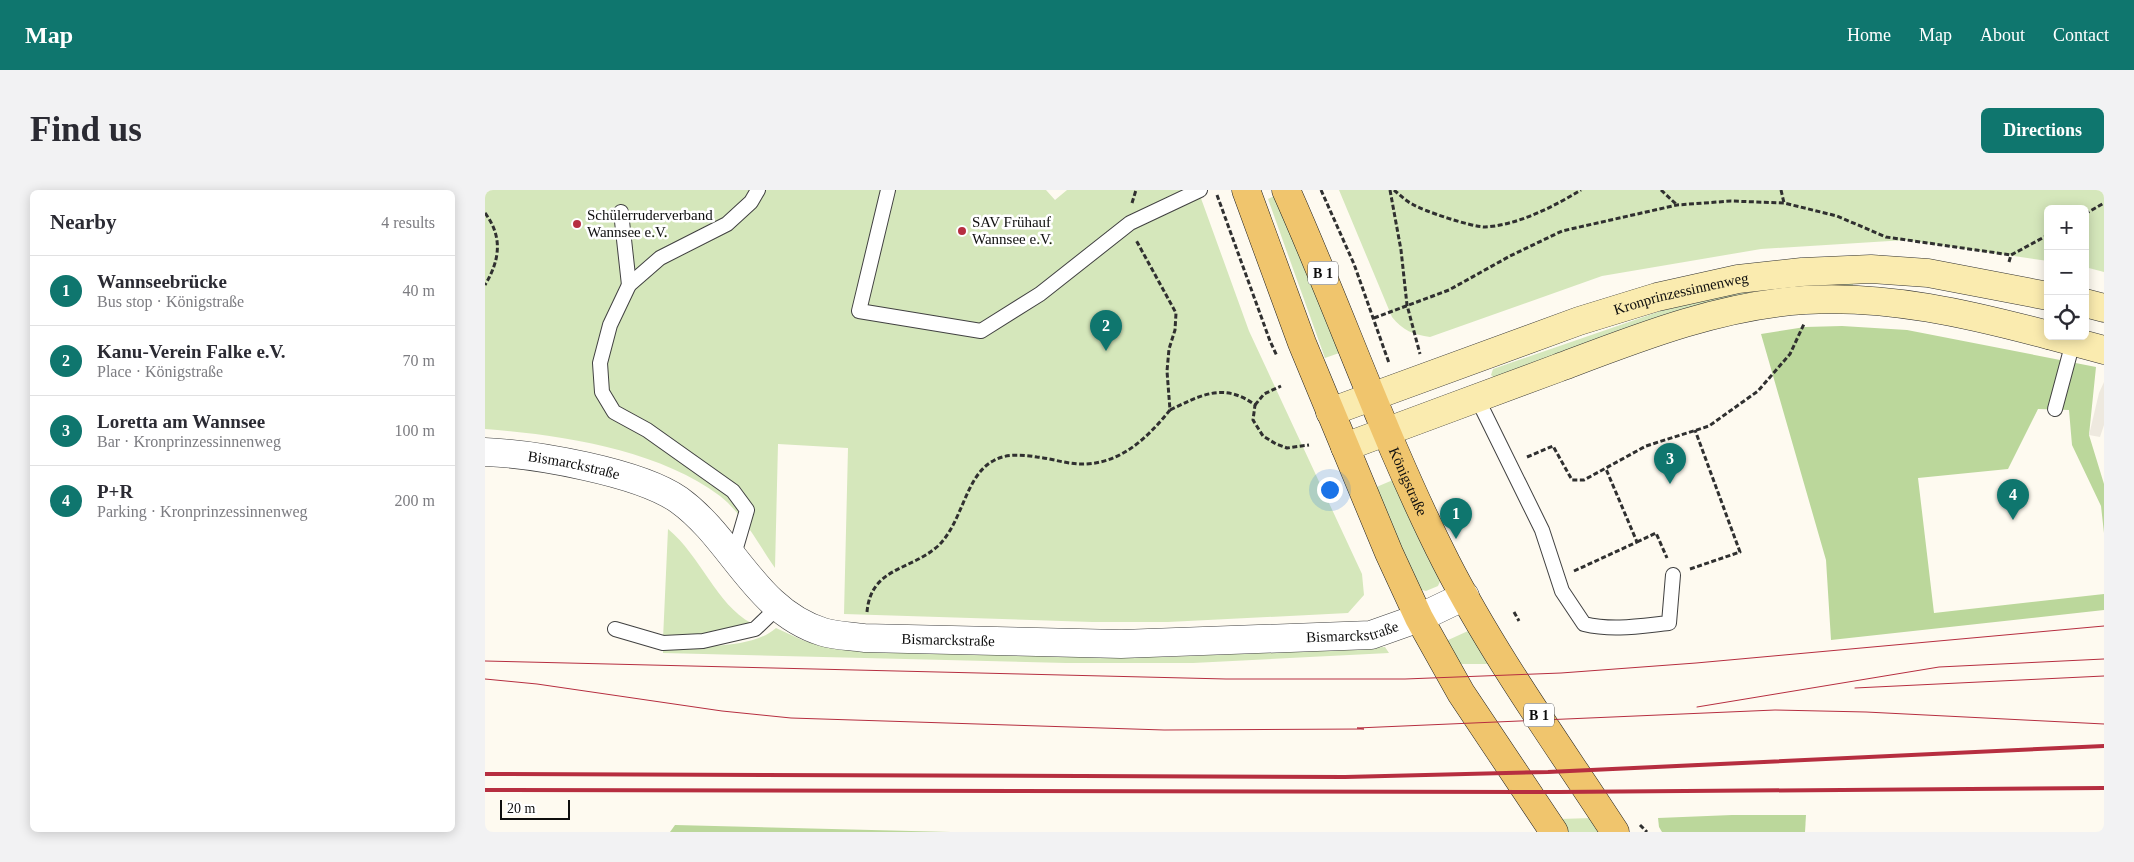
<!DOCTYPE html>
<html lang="en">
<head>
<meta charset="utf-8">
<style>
  :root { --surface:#fff; --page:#f2f2f3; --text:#2b2b33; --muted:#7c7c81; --line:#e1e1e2; --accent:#0f766e }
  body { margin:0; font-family:Georgia,serif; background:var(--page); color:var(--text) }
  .controls { position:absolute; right:15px; top:15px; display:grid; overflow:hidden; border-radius:8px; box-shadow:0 2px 12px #0003 }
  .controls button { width:45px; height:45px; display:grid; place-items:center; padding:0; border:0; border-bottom:1px solid var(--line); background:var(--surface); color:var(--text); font:25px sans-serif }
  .scale { position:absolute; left:15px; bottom:12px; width:70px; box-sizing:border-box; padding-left:5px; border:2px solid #0e0e0e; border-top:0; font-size:14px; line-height:18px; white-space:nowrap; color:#0e0e0e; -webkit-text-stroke:4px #fff; paint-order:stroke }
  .you { position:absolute; left:844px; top:299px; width:18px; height:18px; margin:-12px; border:4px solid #fff; border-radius:50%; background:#1a73e8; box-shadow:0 0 0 8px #1a73e833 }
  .badge { display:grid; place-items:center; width:32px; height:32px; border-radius:50%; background:var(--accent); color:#fff; font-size:16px; font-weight:700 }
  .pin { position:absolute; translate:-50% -41px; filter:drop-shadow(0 1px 2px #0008) }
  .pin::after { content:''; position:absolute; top:26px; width:18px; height:15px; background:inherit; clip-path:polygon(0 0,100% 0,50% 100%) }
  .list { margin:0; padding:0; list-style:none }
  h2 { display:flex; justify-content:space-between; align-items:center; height:65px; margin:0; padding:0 20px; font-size:21px }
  h2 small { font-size:16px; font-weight:400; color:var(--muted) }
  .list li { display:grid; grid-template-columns:32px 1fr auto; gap:15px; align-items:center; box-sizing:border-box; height:70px; padding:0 20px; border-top:1px solid var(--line) }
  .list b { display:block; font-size:19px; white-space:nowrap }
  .list p { margin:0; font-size:16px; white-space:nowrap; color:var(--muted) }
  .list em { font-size:16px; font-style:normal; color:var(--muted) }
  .icon { flex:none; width:28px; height:28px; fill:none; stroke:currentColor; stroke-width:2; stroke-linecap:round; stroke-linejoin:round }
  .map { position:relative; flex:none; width:1619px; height:642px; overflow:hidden; border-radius:8px }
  header { display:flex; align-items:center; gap:30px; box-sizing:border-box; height:70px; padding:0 25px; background:var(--accent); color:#fff }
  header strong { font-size:24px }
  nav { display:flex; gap:28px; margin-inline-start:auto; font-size:18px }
  .intro { display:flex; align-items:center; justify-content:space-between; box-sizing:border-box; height:120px; padding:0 30px }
  h1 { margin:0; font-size:35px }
  .button { padding:12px 22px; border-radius:8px; background:var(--accent); color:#fff; font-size:18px; font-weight:700 }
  main { display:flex; gap:30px; padding:0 30px }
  aside { flex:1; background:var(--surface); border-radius:8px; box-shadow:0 2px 12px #0003 }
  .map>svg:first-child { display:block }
</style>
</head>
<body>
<header>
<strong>Map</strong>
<nav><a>Home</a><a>Map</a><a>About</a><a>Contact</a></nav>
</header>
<div class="intro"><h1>Find us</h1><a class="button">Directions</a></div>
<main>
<aside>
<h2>Nearby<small>4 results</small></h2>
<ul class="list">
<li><span class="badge">1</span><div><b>Wannseebrücke</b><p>Bus stop · Königstraße</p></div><em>40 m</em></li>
<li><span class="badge">2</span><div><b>Kanu-Verein Falke e.V.</b><p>Place · Königstraße</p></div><em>70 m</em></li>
<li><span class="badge">3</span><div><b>Loretta am Wannsee</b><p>Bar · Kronprinzessinnenweg</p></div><em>100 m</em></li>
<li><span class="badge">4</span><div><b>P+R</b><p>Parking · Kronprinzessinnenweg</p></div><em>200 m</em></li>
</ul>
</aside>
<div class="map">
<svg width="1619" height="642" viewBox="0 0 1619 642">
  <rect width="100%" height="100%" fill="#fefaf0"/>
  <!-- green -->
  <g fill="#d5e7bb">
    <path d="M0,0H561L570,10L582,0H713L764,141L877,384L879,405L863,423L683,432H607L359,424L363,258L293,254L290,378C274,355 258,324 235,306C172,259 77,245 0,239Z"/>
    <path d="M854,0H1619V82L1600,77V19H1563V71L1421,50L1276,59L1117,86L945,147C929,145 917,140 907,127Z"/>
    <path d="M791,5L857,162L840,168L783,9Z"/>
    <path d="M1368,92V100L1009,188L1006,185L1008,179L1196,114L1295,96Z"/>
    <path d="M908,290L956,389L953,396L941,401L933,399L889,298Z"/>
    <path d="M183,339C215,365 232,415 266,433L204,448L178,449Z"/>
    <path d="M291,438L317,450L350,459L400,462L681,467L900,457L904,463L708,473H581L178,463V457C209,456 267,460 291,438Z"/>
    <path d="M983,441L1003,474H974L961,451Z"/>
    <path d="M1107,628L1116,642H1083L1074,629Z"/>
  </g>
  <!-- forest -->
  <g fill="#bbd79b">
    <path d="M1357,136L1422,140L1611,177L1604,245L1619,294V343L1616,316L1587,255L1584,220L1553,219L1523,279L1433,288L1449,423L1619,404V420L1346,450L1341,370L1276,144L1320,137Z"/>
    <path d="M1247,625H1321L1320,642H1177L1174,637L1173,628Z"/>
    <path d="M190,635L466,642H185Z"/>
  </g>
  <!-- plaza -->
  <path fill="#eee9df" d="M1619,192V235L1615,247L1604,245L1614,203Z"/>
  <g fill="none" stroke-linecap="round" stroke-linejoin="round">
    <defs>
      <g id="lane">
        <path d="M403,0L374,121L496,141L555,104L645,33L715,0"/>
        <path d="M136,22L144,95"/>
        <path d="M992,208L1057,340L1077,401L1099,434C1128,441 1155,436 1184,433L1188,385"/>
        <path d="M1570,219L1588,152"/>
        <path d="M248,368L262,320L248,301L162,240L129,222L117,202L115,173L125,135L144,95L175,68L242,34L266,12L273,0"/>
        <path d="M130,439L178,453L218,451L270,439L292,418"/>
      </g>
      <g id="street">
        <path id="s1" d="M0,262C50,264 154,282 194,310C248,349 270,421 338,442C351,446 366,446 379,448L636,454L886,445L934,428L980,406"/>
      </g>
      <g id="secondary">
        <path d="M1600,113L1619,118"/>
        <path d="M1567,146L1619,160"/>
        <path id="s2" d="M845,222L1094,131L1172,107L1253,89L1317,82L1386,79L1443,83L1563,106"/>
        <path d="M860,257C931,231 1002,204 1073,178C1152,148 1235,115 1320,110C1403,105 1484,124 1563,145"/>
      </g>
      <g id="primary">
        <path d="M761,0L817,153L904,363L934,428L976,503L1069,642"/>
        <path id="s3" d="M801,0C856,123 900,252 961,372C1009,466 1072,553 1130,642"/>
      </g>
    </defs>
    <!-- lane casing -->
    <use href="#lane" stroke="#414141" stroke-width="16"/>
    <!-- street casing -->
    <use href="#street" stroke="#414141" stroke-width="29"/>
    <!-- secondary casing -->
    <use href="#secondary" stroke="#303030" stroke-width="29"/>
    <!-- primary casing -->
    <use href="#primary" stroke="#1f1f1f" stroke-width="29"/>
    <!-- path -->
    <g stroke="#303030" stroke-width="3" stroke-dasharray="5 2.5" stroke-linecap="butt">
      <path d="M836,0L869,74L904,173"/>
      <path d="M905,0L916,60L922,115L935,164"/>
      <path d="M909,0C915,5 921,11 927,14C938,21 987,37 1000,37C1033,35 1068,17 1096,0"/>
      <path d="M1176,0L1191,14"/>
      <path d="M1296,0L1299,13"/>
      <path d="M732,5L785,151L792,166"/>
      <path d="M647,13L651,0"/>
      <path d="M0,23C18,47 15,70 0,95"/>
      <path d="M1600,24L1619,13"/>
      <path d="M1524,72L1526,65L1563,45"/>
      <path d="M889,128L964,100L1025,66L1077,41L1192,15L1246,11L1299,13L1352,26L1401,47L1526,65"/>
      <path d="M770,215L779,204L796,196"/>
      <path d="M685,220C716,205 739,192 770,215L768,230L778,246L791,254L802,258L824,255"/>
      <path d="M1042,267L1068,256L1087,290H1099L1161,256L1224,236L1273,201L1305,164L1319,134"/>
      <path d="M1152,352L1171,343L1182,368"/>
      <path d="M1205,379L1255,362L1210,240"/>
      <path d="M1089,381L1152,352L1121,279"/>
      <path d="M382,422C386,377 425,381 453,356C478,332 480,286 508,271C521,263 538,265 552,267C569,269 585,275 601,274C638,272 663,247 685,220L682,181L684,159L690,140L691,123L651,50"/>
      <path d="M1029,422L1034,431"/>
      <path d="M1155,635L1162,642"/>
    </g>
    <!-- lane -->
    <use href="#lane" stroke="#fff" stroke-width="14"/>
    <!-- street -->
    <use href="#street" stroke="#fff" stroke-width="28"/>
    <!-- secondary -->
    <use href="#secondary" stroke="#faebaf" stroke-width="28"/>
    <!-- primary -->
    <use href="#primary" stroke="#f0c56d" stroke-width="28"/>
    <!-- tram -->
    <g stroke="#b62e40" stroke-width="1">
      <path d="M0,471L741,489H920L1076,483L1211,473L1619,436"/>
      <path d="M0,489L52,494L237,521L306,528L679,540L879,539L872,538L1290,520L1381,522L1619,534"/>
      <path d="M1370,498L1619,486"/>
      <path d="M1212,517L1454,477L1619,469"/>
    </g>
    <!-- rail -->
    <g stroke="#b62e40" stroke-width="4">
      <path d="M0,584L860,587L1063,582L1619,556"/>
      <path d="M0,600L1073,602L1619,598"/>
    </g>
  </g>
  <!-- markers -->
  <g fill="#b62e40" stroke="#fff" stroke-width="2">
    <circle cx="92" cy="34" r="5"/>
    <circle cx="477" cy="41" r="5"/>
  </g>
  <g text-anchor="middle" stroke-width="5" stroke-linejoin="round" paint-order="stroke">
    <!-- shield labels -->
    <g fill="#fff" stroke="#565656" stroke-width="1">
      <rect x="823" y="71.5" width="30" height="23" rx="4"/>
      <rect x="1039" y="513.5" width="30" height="23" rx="4"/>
    </g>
    <g font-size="14" font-weight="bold" fill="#0e0e0e">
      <text x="838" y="88">B 1</text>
      <text x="1054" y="530">B 1</text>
    </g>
    <!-- poi labels -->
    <g font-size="15" fill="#0e0e0e" stroke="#fff" text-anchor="start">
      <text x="102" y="30">Schülerruderverband<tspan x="102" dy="17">Wannsee e.V.</tspan></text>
      <text x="487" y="37">SAV Frühauf<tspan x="487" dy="17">Wannsee e.V.</tspan></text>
    </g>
    <!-- street labels -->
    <g font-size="15" fill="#0e0e0e" stroke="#fff">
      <text dy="5" stroke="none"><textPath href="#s2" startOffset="371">Kronprinzessinnenweg</textPath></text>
      <text dy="5" stroke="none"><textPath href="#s1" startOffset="90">Bismarckstraße</textPath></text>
      <text dy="5" stroke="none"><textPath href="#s3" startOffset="316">Königstraße</textPath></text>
      <text dy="5" stroke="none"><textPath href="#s1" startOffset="930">Bismarckstraße</textPath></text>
      <text dy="5" stroke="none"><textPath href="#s1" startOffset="525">Bismarckstraße</textPath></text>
    </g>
  </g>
</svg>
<div class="controls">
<button>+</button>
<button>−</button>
<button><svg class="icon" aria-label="locate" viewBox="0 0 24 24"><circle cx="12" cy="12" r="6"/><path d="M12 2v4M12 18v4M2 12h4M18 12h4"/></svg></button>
</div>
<div class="scale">20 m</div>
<div class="you"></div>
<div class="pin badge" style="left:971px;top:349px">1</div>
<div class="pin badge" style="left:621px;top:161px">2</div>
<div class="pin badge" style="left:1185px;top:294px">3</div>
<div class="pin badge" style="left:1528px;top:330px">4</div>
</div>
</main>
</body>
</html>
